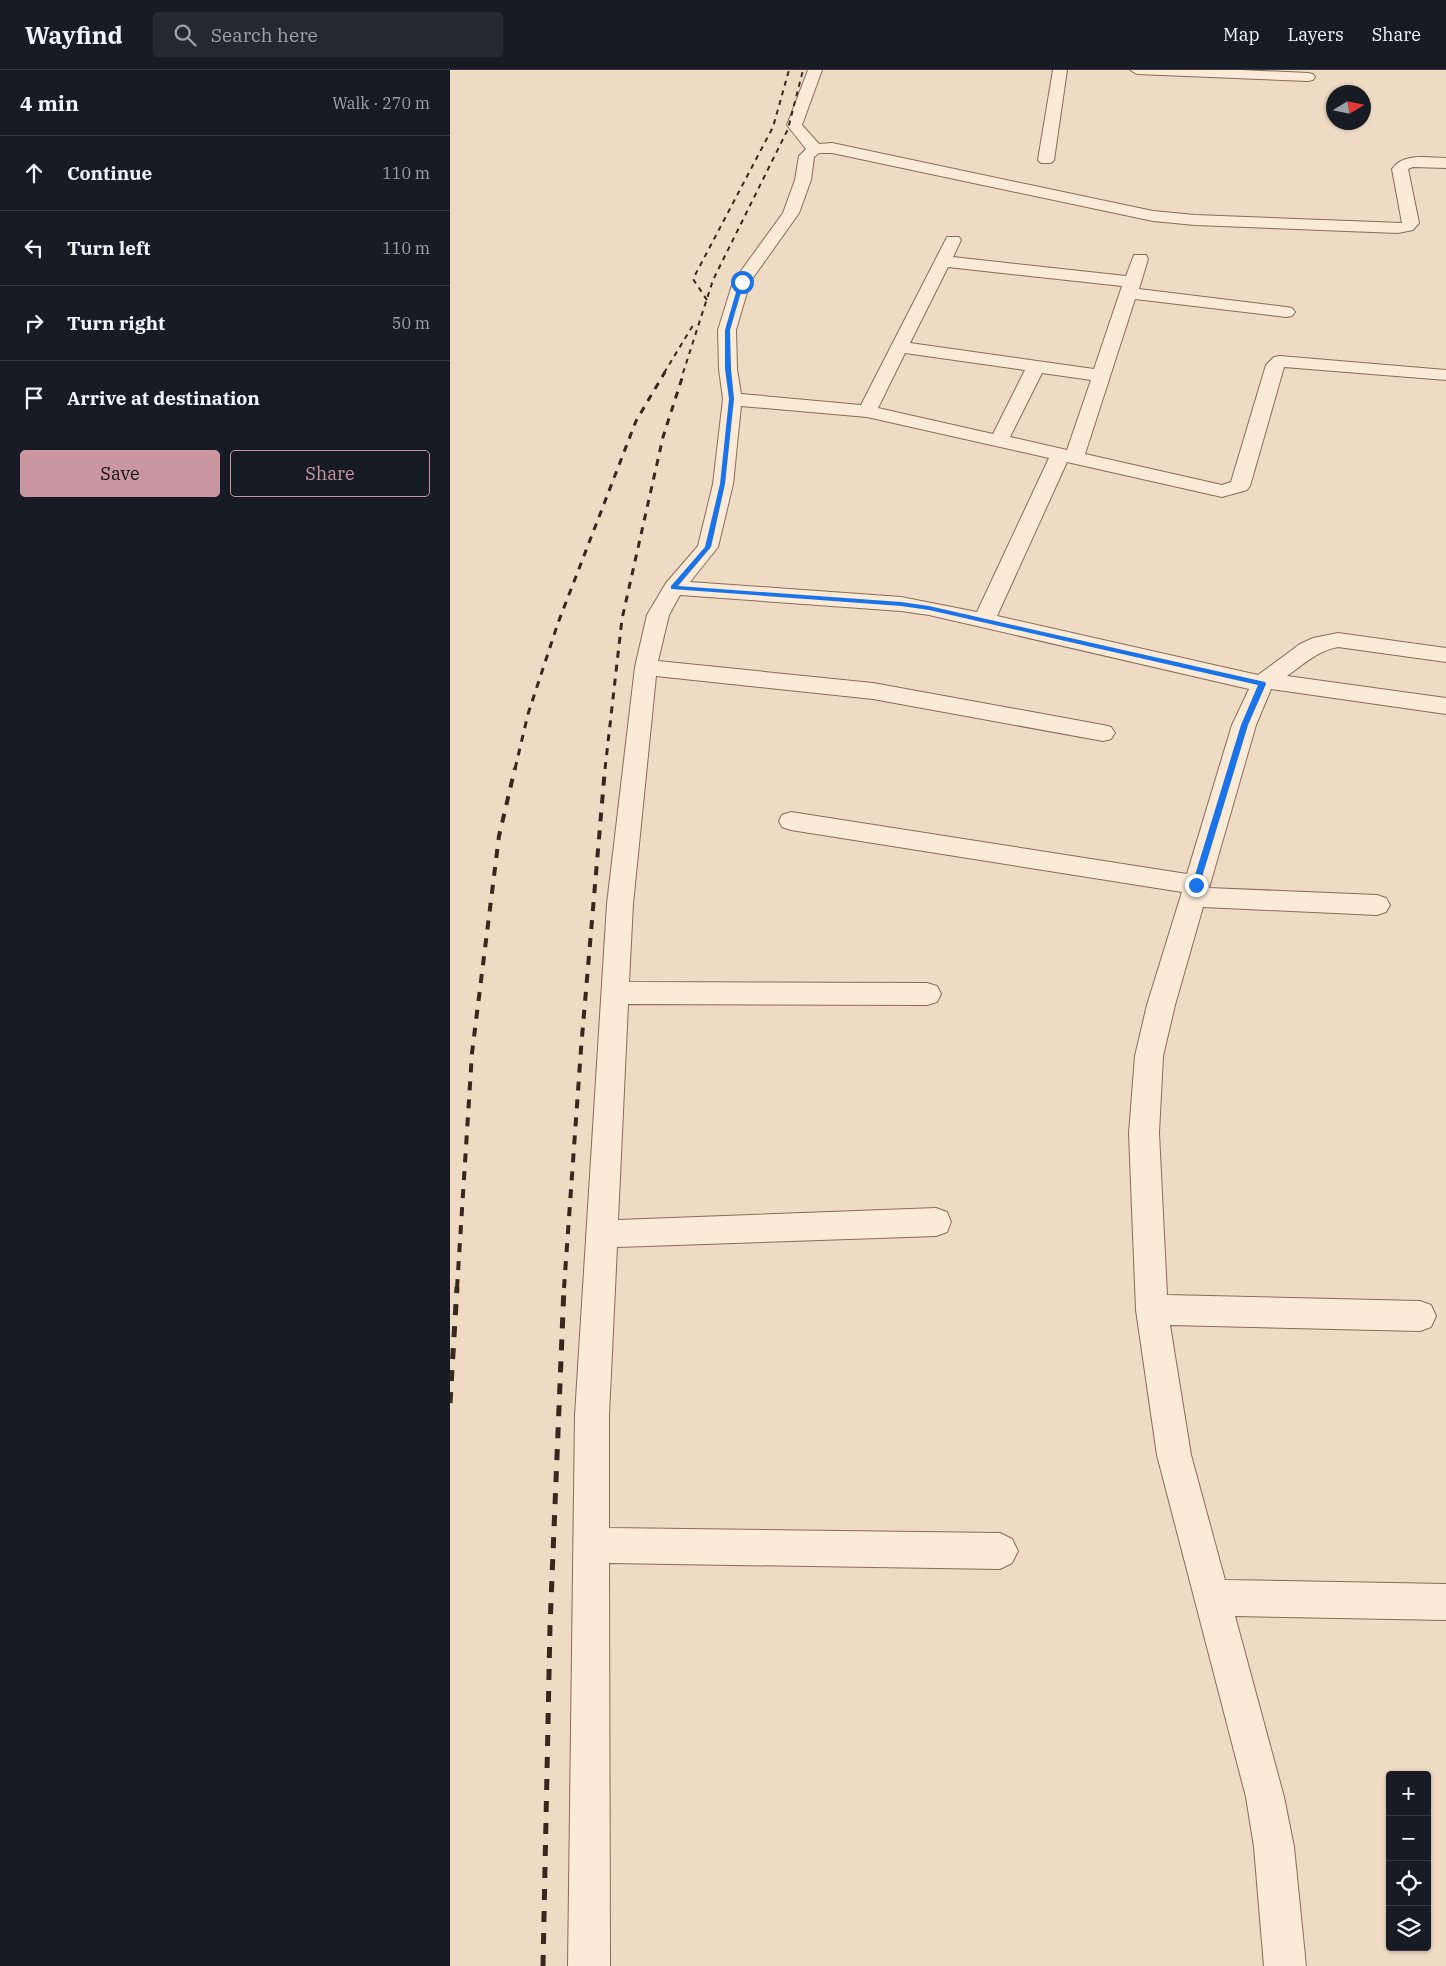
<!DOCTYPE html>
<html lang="en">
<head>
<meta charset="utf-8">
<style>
  :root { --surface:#171b24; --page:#242831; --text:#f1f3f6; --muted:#9ea1a6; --line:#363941; --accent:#ca97a1 }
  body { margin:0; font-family:"IBM Plex Serif",serif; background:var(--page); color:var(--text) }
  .controls { position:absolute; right:15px; bottom:15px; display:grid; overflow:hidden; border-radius:5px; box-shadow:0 1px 4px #0004 }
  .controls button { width:45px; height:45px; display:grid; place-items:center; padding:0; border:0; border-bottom:1px solid var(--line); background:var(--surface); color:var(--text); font:25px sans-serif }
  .compass { position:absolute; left:876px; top:15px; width:45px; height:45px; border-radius:50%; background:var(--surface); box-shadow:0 1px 4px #0004; rotate:80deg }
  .stop { position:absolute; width:15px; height:15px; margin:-11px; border:4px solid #1a73e8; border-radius:50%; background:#fff }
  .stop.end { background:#1a73e8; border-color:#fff; box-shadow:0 1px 5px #0008 }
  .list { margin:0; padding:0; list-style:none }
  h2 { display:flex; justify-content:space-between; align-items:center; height:65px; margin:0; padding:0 20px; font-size:21px }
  h2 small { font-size:16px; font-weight:400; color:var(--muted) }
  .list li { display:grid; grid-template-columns:32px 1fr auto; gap:15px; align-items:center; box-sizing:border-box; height:75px; padding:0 20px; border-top:1px solid var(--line) }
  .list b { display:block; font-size:19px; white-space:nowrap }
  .list em { font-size:16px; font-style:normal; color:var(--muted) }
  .actions { display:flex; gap:10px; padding:15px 20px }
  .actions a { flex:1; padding:11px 0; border:1px solid var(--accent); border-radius:5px; text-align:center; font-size:18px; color:var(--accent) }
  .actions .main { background:var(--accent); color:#111 }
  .icon { flex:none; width:28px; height:28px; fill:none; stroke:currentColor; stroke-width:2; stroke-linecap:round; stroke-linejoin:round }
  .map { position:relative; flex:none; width:996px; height:1896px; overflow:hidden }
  header { display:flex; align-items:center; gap:30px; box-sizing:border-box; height:70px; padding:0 25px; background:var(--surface); border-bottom:1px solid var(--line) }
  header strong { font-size:24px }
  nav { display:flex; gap:28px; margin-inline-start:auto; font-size:18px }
  .search { width:350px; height:45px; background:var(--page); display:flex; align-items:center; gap:12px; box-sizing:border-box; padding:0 18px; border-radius:5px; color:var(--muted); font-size:19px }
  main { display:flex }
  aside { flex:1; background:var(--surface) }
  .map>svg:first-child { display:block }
</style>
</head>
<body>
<header>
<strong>Wayfind</strong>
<div class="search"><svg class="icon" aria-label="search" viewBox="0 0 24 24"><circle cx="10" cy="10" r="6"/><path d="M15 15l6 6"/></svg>Search here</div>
<nav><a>Map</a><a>Layers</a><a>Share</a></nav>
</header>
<main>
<aside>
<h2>4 min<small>Walk · 270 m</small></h2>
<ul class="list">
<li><svg class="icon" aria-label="ahead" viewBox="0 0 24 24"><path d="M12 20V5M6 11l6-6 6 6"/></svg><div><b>Continue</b></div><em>110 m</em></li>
<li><svg class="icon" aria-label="left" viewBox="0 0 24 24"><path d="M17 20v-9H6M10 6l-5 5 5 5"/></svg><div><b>Turn left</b></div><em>110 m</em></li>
<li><svg class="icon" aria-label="right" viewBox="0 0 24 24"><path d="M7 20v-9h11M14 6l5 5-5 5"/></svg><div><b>Turn right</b></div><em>50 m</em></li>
<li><svg class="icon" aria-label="arrive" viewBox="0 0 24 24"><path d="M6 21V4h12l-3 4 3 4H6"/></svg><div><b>Arrive at destination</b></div></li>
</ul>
<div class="actions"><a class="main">Save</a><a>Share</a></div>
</aside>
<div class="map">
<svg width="996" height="1896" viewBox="0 0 996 1896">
  <rect width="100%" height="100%" fill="#efdbc3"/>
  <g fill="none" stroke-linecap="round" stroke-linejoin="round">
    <defs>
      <g id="minor">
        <path d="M358,0H372L352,55L369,74L382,73L703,141L745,145L952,153L942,99C954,82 978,88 996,88V98L963,97L958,99L969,153L963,160L948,163L745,155L703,151L382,83H369L364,87L361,110L349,143L300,212L286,260L287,299L291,324L411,335L497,167H509L511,170L503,187L676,206L684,185H696L698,189L689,219L836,237L842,238L845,242L842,246L836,247L685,229L635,384L772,415L781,412L816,295L824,287L830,286L996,300V310L834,297L800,416L797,420L772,427L617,392L547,546L808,605L850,574L863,568L888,563L996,578V592L888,577C867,581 854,594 837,606L996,628V644L821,619L806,655L759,818L927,825L936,828L940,835L936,842L927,845L753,837L725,935L713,986L709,1063L717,1225L970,1231L981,1235L986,1246L981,1257L970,1261L720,1255L741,1385L775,1510L996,1514V1550L785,1546L834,1727L844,1777L856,1896H814L804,1777L796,1727L707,1385L686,1240L679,1063L685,986L697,935L732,822L341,760L332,757L329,751L332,745L341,742L737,804L782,655L799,619L479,545L451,541L230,525L219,545L208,591L423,613L653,655L661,657L665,663L661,669L653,671L423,629L206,606L183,834L179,912L477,913L487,916L491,924L487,932L477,935L178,934L168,1150L486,1138L497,1142L501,1152L497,1162L486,1166L167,1177L159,1345V1458L550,1463L562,1469L568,1481L562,1493L550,1499L159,1493L160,1896H118L125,1345L157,834L185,597L197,545L216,513L248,476L263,414L273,329L269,299L268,260L283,212L333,143L345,110L349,86L356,79L337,55ZM498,197L672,216L644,299L460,273ZM455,283L575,300L543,364L428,338ZM592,303L641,310L617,380L560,367ZM291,336L417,347L599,388L527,542L451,527L240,512L268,477L283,414Z"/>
        <path d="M603,0H617L604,90L601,93H591L588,90Z"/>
        <path d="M680,0H790L858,3L863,4L865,7L863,10L858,11L687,4Z"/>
      </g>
    </defs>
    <!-- minor casing -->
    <use href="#minor" stroke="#8a6b59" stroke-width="2"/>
    <!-- minor -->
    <use href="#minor" fill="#faead6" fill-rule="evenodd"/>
    <!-- rail-far3 -->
    <g stroke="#39271d" stroke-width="2" stroke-dasharray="5 5" stroke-linecap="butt">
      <path d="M257,230L243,209L323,57L339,0"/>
      <path d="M214,303L245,252"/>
      <path d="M233,303L263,210L338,59L353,0"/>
    </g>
    <!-- rail-far2 -->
    <g stroke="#39271d" stroke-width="3" stroke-dasharray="7 7" stroke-linecap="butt">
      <path d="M65,699L78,644L108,553L186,351L215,302"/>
      <path d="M155,699L172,549L213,367L234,302"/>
    </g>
    <!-- rail-far1 -->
    <g stroke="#39271d" stroke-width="4" stroke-dasharray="9 9" stroke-linecap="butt">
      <path d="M7,1218L22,983L49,766L65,698"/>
      <path d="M114,1218L131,979L155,698"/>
    </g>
    <!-- rail -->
    <g stroke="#39271d" stroke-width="5" stroke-dasharray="11 11" stroke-linecap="butt">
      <path d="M0,1333L7,1217"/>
      <path d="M93,1896L100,1556L114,1217"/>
    </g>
  </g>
  <!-- route -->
  <path fill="#1a73e8" d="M292,210L294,212L280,260L281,299L284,329L275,414L261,477L228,516L451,532L479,536L815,612L816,614L798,655L749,817H743L742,815L791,655L808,615L479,540L451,536L221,519V516L255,477L270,414L279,329L275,299V260L289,212Z"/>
</svg>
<div class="controls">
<button>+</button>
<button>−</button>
<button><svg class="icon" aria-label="locate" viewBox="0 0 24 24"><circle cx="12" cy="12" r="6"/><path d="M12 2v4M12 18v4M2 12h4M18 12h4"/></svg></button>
<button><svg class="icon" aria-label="layers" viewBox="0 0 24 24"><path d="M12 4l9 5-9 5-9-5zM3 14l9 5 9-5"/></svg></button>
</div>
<svg class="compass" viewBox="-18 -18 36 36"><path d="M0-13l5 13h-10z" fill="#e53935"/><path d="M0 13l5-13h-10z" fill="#9ea1a6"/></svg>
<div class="stop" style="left:292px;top:212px"></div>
<div class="stop end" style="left:746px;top:815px"></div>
</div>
</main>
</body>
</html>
